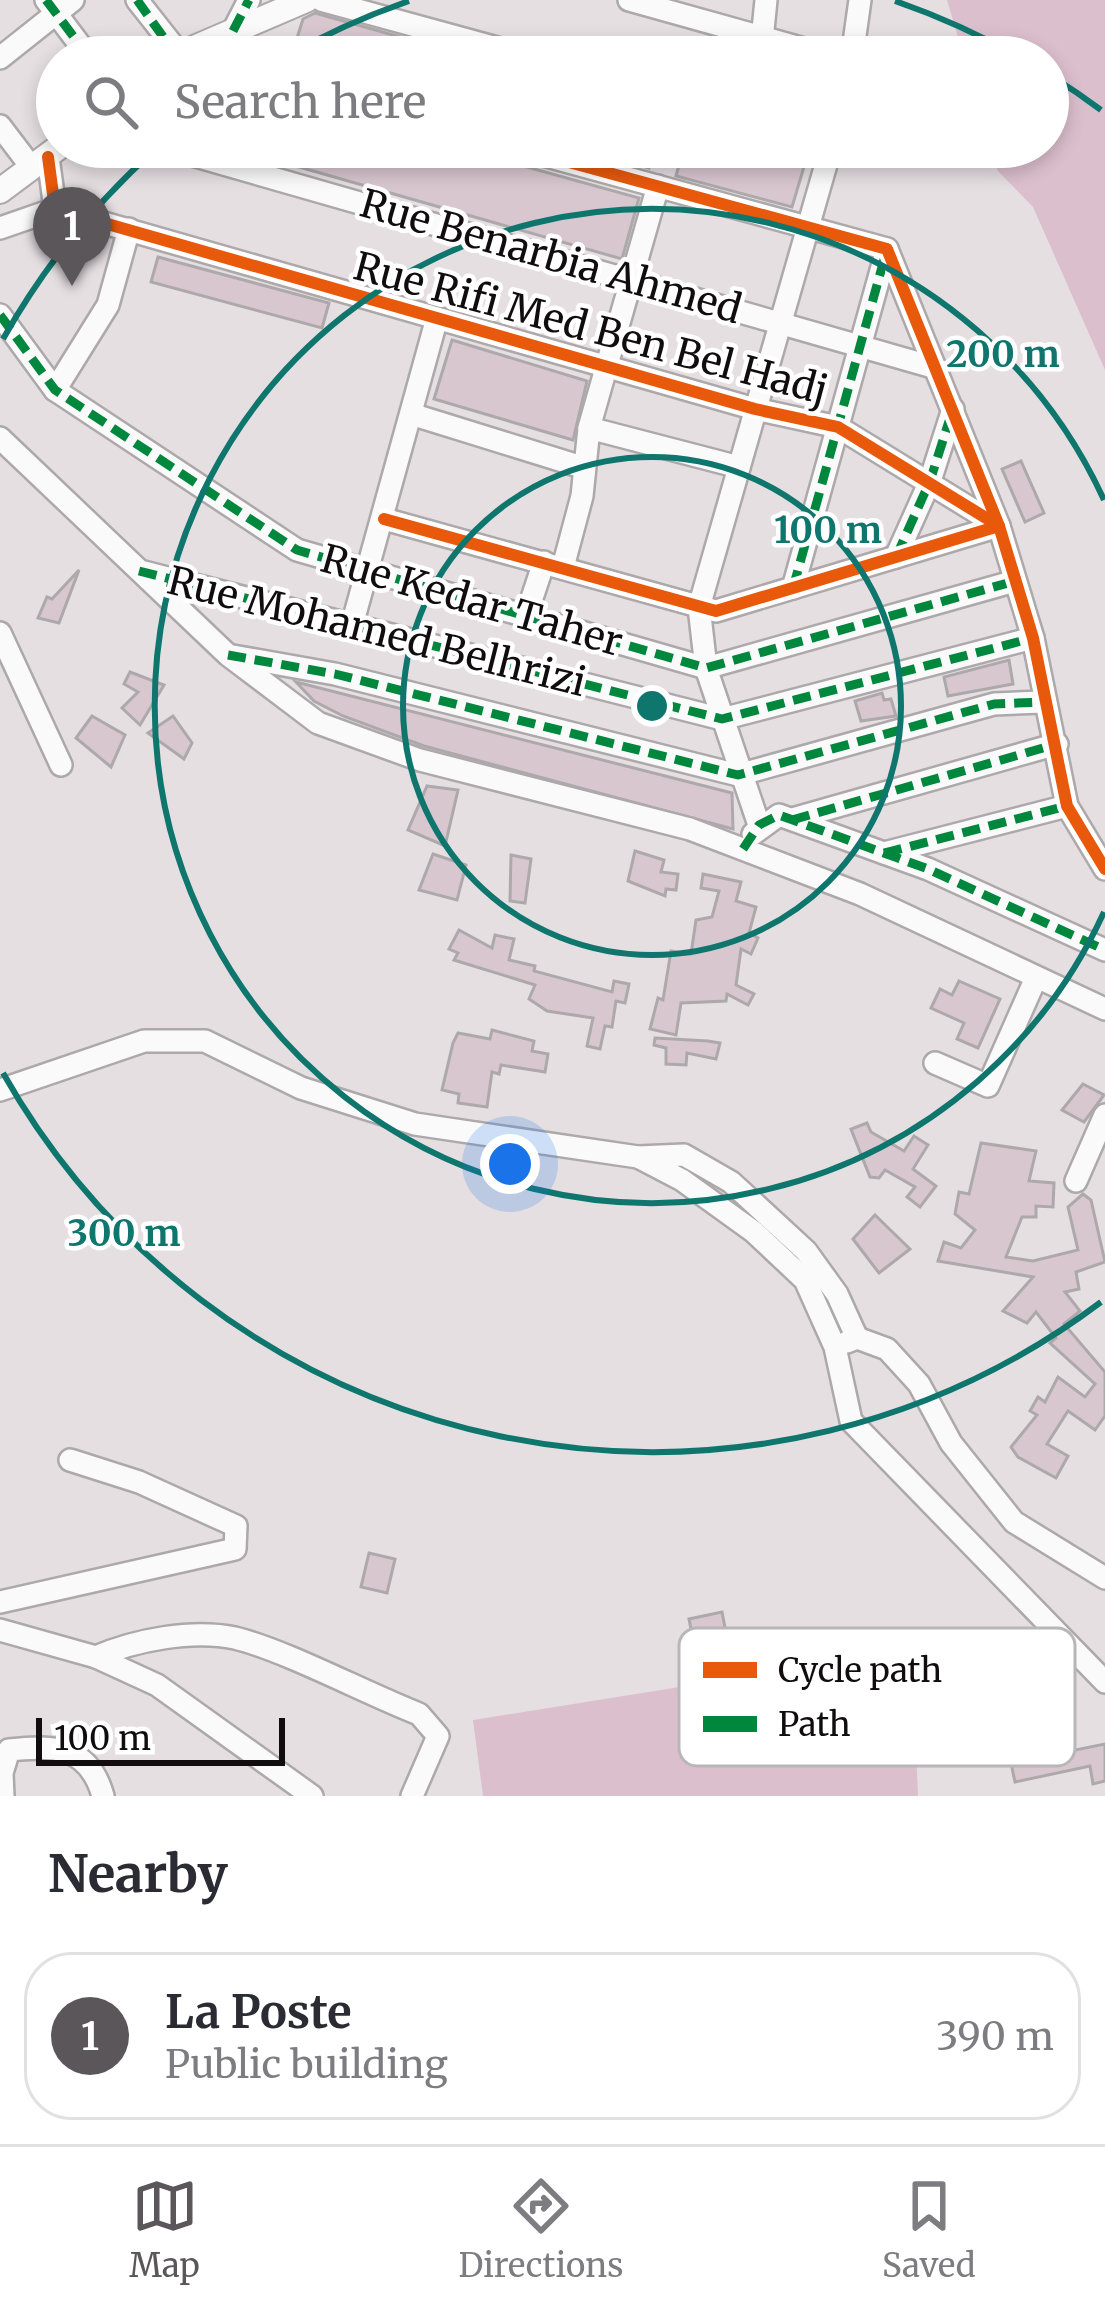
<!DOCTYPE html>
<html lang="en">
<head>
<meta charset="utf-8">
<style>
  :root { --surface:#fff; --page:#f7f7f7; --text:#2b2b33; --muted:#7c7c81; --line:#e1e1e2; --accent:#5b5659 }
  body { margin:0; font-family:Merriweather,serif; background:var(--page); color:var(--text) }
  .scale { position:absolute; left:36px; bottom:30px; width:249px; box-sizing:border-box; padding-left:12px; border:6px solid #110d0f; border-top:0; font-size:33px; line-height:42px; white-space:nowrap; color:#110d0f; -webkit-text-stroke:9px #fff; paint-order:stroke }
  .you { position:absolute; left:510px; top:1164px; width:42px; height:42px; margin:-30px; border:9px solid #fff; border-radius:50%; background:#1a73e8; box-shadow:0 0 0 18px #1a73e833 }
  .badge { display:grid; place-items:center; width:78px; height:78px; border-radius:50%; background:var(--accent); color:#fff; font-size:39px; font-weight:700 }
  .pin { position:absolute; translate:-50% -99px; filter:drop-shadow(0 3px 6px #0008) }
  .pin::after { content:''; position:absolute; top:63px; width:42px; height:36px; background:inherit; clip-path:polygon(0 0,100% 0,50% 100%) }
  .list { margin:0; padding:0; list-style:none }
  h2 { display:flex; justify-content:space-between; align-items:center; height:156px; margin:0; padding:0 48px; font-size:51px }
  h2 small { font-size:39px; font-weight:400; color:var(--muted) }
  .list li { display:grid; grid-template-columns:78px 1fr auto; gap:36px; align-items:center; box-sizing:border-box; height:168px; margin:0 24px 24px; padding:0 24px; border:3px solid var(--line); border-radius:48px }
  .list b { display:block; font-size:45px; white-space:nowrap }
  .list p { margin:0; font-size:39px; white-space:nowrap; color:var(--muted) }
  .list em { font-size:39px; font-style:normal; color:var(--muted) }
  .icon { flex:none; width:66px; height:66px; fill:none; stroke:currentColor; stroke-width:2; stroke-linecap:round; stroke-linejoin:round }
  .map { position:relative; flex:none; width:1105px; height:1796px; overflow:hidden }
  .search { position:absolute; background:var(--surface); box-shadow:0 6px 18px #0003; left:36px; right:36px; top:36px; height:132px; display:flex; align-items:center; gap:30px; box-sizing:border-box; padding:0 42px; border-radius:66px; color:var(--muted); font-size:45px }
  .sheet { height:348px; background:var(--surface) }
  nav { display:flex; justify-content:space-around; align-items:center; box-sizing:border-box; height:168px; border-top:3px solid var(--line); background:var(--surface); font-size:33px; color:var(--muted) }
  nav a { display:grid; justify-items:center; gap:6px }
  nav .on { color:var(--accent) }
  .map>svg:first-child { display:block }
</style>
</head>
<body>
<div class="map">
<svg width="1105" height="1796" viewBox="0 0 1105 1796">
  <rect width="100%" height="100%" fill="#e5dfe2"/>
  <!-- green -->
  <g fill="#dcbfcd">
    <path d="M947,0H1105V370L1033,207L998,171L991,147H1048V57H964Z"/>
    <path d="M692,1685C750,1727 846,1719 915,1724L918,1796H483L473,1720Z"/>
  </g>
  <!-- building -->
  <g fill="#d9c7d0" stroke="#ada9ab" stroke-width="3">
    <path d="M315,13L464,55V57H291L303,19Z"/>
    <path d="M229,147H455L639,198L622,259Z"/>
    <path d="M582,147H655L649,168Z"/>
    <path d="M684,147H798L809,150L792,207L676,176Z"/>
    <path d="M158,257L329,303L322,328L151,282Z"/>
    <path d="M452,340L587,381L573,440L434,399Z"/>
    <path d="M1021,461L1044,513L1025,522L1002,469Z"/>
    <path d="M79,570L59,623L38,618L47,597L52,599Z"/>
    <path d="M1009,660L1013,684L948,696L944,677Z"/>
    <path d="M130,672L164,685L140,725L122,708L138,692L124,684Z"/>
    <path d="M296,682L732,793L733,829L424,746L343,716L314,701Z"/>
    <path d="M882,693L884,700L891,699L896,716L861,721L855,701Z"/>
    <path d="M92,716L125,735L111,767L76,738Z"/>
    <path d="M173,716L192,743L184,759L148,733Z"/>
    <path d="M427,786L458,790L445,846L408,830Z"/>
    <path d="M635,851L664,860L661,872L678,874L676,890L666,889L665,896L628,881Z"/>
    <path d="M433,854L466,865L457,900L419,890Z"/>
    <path d="M511,855L531,859L525,903L510,901Z"/>
    <path d="M703,874L741,882L736,901L756,907L749,933L758,938L751,954L741,949L736,985L754,994L748,1005L727,994L726,1001L681,1003L676,1035L650,1029L658,998L663,1000L671,951L691,954L696,920L712,917L719,891L701,888Z"/>
    <path d="M459,930L492,948L495,935L514,939L509,960L535,966L534,971L612,992L614,981L629,984L625,1003L616,1001L612,1027L605,1026L600,1049L587,1046L593,1018L547,1011L529,999L535,985L454,960L458,953L449,949Z"/>
    <path d="M959,981L1000,999L978,1048L957,1039L964,1023L931,1008L940,989L952,995Z"/>
    <path d="M492,1030L534,1041L532,1051L548,1054L545,1072L501,1065L499,1074L492,1072L487,1107L458,1103L459,1094L442,1090L453,1043L458,1033L490,1039Z"/>
    <path d="M655,1038L708,1041L720,1043L716,1059L687,1053L686,1065L666,1064V1048L654,1045Z"/>
    <path d="M1083,1084L1104,1095L1084,1122L1062,1110Z"/>
    <path d="M867,1123L871,1132L904,1151L914,1136L928,1145L913,1169L936,1186L920,1207L907,1197L915,1187L885,1170L879,1178L870,1177L851,1129Z"/>
    <path d="M981,1143L1036,1151L1029,1181L1054,1183L1053,1207L1036,1206V1217H1022L1006,1257L1033,1261L1078,1250L1068,1207L1083,1194L1091,1200L1105,1262L1076,1272L1079,1289L1065,1292L1080,1311L1064,1324L1105,1372V1416L1095,1430L1068,1411L1047,1444L1068,1456L1056,1478L1018,1457L1011,1447L1037,1415L1030,1411L1038,1397L1045,1402L1058,1377L1085,1397L1095,1384L1050,1343L1056,1338L1036,1312L1027,1323L1003,1311L1033,1277L938,1261L944,1242L961,1248L975,1230L955,1214L959,1192L969,1194Z"/>
    <path d="M875,1215L910,1249L879,1273L853,1239Z"/>
    <path d="M369,1553L395,1559L387,1593L361,1587Z"/>
    <path d="M722,1612L729,1648L696,1654L689,1619Z"/>
    <path d="M1105,1744V1781L1093,1784L1090,1766L1015,1782L1011,1763Z"/>
  </g>
  <g fill="none" stroke-linecap="round" stroke-linejoin="round">
    <defs>
      <g id="minor">
        <path d="M46,0L89,57"/>
        <path d="M137,0L182,57"/>
        <path d="M321,0L530,57"/>
        <path d="M629,0L833,57"/>
        <path d="M233,31L249,0"/>
        <path d="M762,40L766,0"/>
        <path d="M852,57L860,0"/>
        <path d="M0,58L73,0"/>
        <path d="M0,126L32,168"/>
        <path d="M164,147L936,368"/>
        <path d="M48,157L55,209L755,409L838,427L999,526L1033,638L1067,806L1105,869"/>
        <path d="M0,228L55,209"/>
        <path d="M0,315L55,390L297,550L706,668L1015,581"/>
        <path d="M55,390L108,305L129,229"/>
        <path d="M411,414L582,467"/>
        <path d="M589,428L739,467"/>
        <path d="M0,438L228,655L318,723L420,760L690,829L860,894L1105,1009"/>
        <path d="M384,519L716,611L999,526L887,249L514,147"/>
        <path d="M896,557L930,481L953,409"/>
        <path d="M563,567L582,496L589,428L658,186"/>
        <path d="M144,572L722,719L1033,638"/>
        <path d="M793,588L887,249"/>
        <path d="M526,616L544,562"/>
        <path d="M352,625L437,318"/>
        <path d="M0,633L61,765"/>
        <path d="M233,656L335,674L738,775L994,704L1043,702"/>
        <path d="M792,819L1057,744"/>
        <path d="M759,825L706,668L699,607L831,147"/>
        <path d="M753,834L779,815L928,869L1105,950"/>
        <path d="M884,853L1067,806"/>
        <path d="M935,1063L988,1086L1035,980"/>
        <path d="M0,1090L144,1041H205L301,1088L415,1124L638,1157L684,1155L731,1182L806,1251L837,1294L857,1338"/>
        <path d="M638,1157L682,1180L754,1232L805,1280L835,1347L851,1421L1105,1682"/>
        <path d="M1076,1181L1105,1115"/>
        <path d="M847,1342L857,1338L887,1349L919,1384L951,1443L1014,1522L1105,1578"/>
        <path d="M0,1602L235,1549L236,1526L139,1482L70,1460"/>
        <path d="M0,1630L96,1657L157,1685L312,1796"/>
        <path d="M96,1657C135,1640 192,1629 235,1638C287,1651 365,1693 419,1714L438,1736L412,1796"/>
        <path d="M3,1796L2,1773L9,1750C55,1745 89,1746 103,1796"/>
      </g>
      <g id="tertiary">
        <path d="M173,57L306,0"/>
        <path d="M0,191L59,147"/>
      </g>
    </defs>
    <!-- minor casing -->
    <use href="#minor" stroke="#ada8aa" stroke-width="26"/>
    <!-- tertiary casing -->
    <use href="#tertiary" stroke="#ada8aa" stroke-width="28"/>
    <!-- minor -->
    <use href="#minor" stroke="#fbfafb" stroke-width="21"/>
    <!-- tertiary -->
    <use href="#tertiary" stroke="#fbfafb" stroke-width="24"/>
    <!-- quiet -->
    <g stroke="#00873e" stroke-width="9" stroke-dasharray="18 9" stroke-linecap="butt">
      <path d="M46,0L89,57"/>
      <path d="M137,0L176,55"/>
      <path d="M233,31L249,0"/>
      <path d="M0,315L55,390L297,550L706,668L1015,581"/>
      <path d="M896,557L930,481L951,415"/>
      <path d="M139,571L722,719L1033,638"/>
      <path d="M793,588L887,249"/>
      <path d="M228,655L335,674L738,775L994,704L1043,702"/>
      <path d="M792,820L1057,744"/>
      <path d="M743,849L759,825L779,815L928,869L1105,950"/>
      <path d="M884,853L1067,806"/>
    </g>
    <defs>
      <g id="cycleway">
        <path d="M48,157L55,209L755,409L838,427L999,526L1033,638L1067,806L1105,869"/>
        <path d="M384,519L716,611L999,526L887,249L514,147"/>
      </g>
    </defs>
    <!-- cycleway casing -->
    <use href="#cycleway" stroke="#fff" stroke-width="20"/>
    <!-- cycleway -->
    <use href="#cycleway" stroke="#e8590c" stroke-width="12"/>
  </g>
  <!-- distance rings -->
  <g fill="none" stroke="#0f766e" stroke-width="6">
    <circle cx="652" cy="706" r="249"/>
    <path d="M1104 912A497 497 0 1 1 1104 500"/>
    <path d="M1101 1302A746 746 0 0 1 3 1073M3 339A746 746 0 0 1 158 147M285 57A746 746 0 0 1 409 1M895 1A746 746 0 0 1 1019 57M1053 77A746 746 0 0 1 1101 110"/>
  </g>
  <g text-anchor="middle" stroke-width="9" stroke-linejoin="round" paint-order="stroke">
    <!-- street labels -->
    <g font-size="39" fill="#110d0f" stroke="#fff">
      <text transform="translate(551 256) rotate(16)" y="14">Rue Benarbia Ahmed</text>
      <text transform="translate(591 328) rotate(15)" y="14">Rue Rifi Med Ben Bel Hadj</text>
      <text transform="translate(472 600) rotate(16)" y="14">Rue Kedar Taher</text>
      <text transform="translate(377 631) rotate(14)" y="14">Rue Mohamed Belhrizi</text>
    </g>
  </g>
  <!-- legend -->
  <rect x="679" y="1628" width="396" height="138" rx="18" fill="#fff" stroke="#b8b6b7" stroke-width="3"/>
  <rect x="703" y="1662" width="54" height="16" fill="#e8590c"/>
  <rect x="703" y="1716" width="54" height="16" fill="#00873e"/>
  <g font-size="33" fill="#110d0f">
    <text x="778" y="1682">Cycle path</text>
    <text x="778" y="1736">Path</text>
  </g>
  <circle cx="652" cy="706" r="18" fill="#0f766e" stroke="#fff" stroke-width="6"/>
  <g font-size="36" text-anchor="middle" font-weight="bold" fill="#0f766e" stroke="#fff" stroke-width="9" stroke-linejoin="round" paint-order="stroke">
    <text x="1003" y="367">200 m</text>
    <text x="828" y="543">100 m</text>
    <text x="124" y="1246">300 m</text>
  </g>
</svg>
<div class="scale">100 m</div>
<div class="you"></div>
<div class="pin badge" style="left:72px;top:286px">1</div>
<div class="search"><svg class="icon" aria-label="search" viewBox="0 0 24 24"><circle cx="10" cy="10" r="6"/><path d="M15 15l6 6"/></svg>Search here</div>
</div>
<section class="sheet">
<h2>Nearby<small></small></h2>
<ul class="list">
<li><span class="badge">1</span><div><b>La Poste</b><p>Public building</p></div><em>390 m</em></li>
</ul>
</section>
<nav>
<a class="on"><svg class="icon" aria-label="map" viewBox="0 0 24 24"><path d="M3 6l6-2 6 2 6-2v14l-6 2-6-2-6 2zM9 4v14M15 6v14"/></svg>Map</a>
<a><svg class="icon" aria-label="directions" viewBox="0 0 24 24"><path d="M12 3l9 9-9 9-9-9zM9 14v-3h6M13 9l2 2-2 2"/></svg>Directions</a>
<a><svg class="icon" aria-label="saved" viewBox="0 0 24 24"><path d="M7 4h10v16l-5-4-5 4z"/></svg>Saved</a>
</nav>
</body>
</html>
